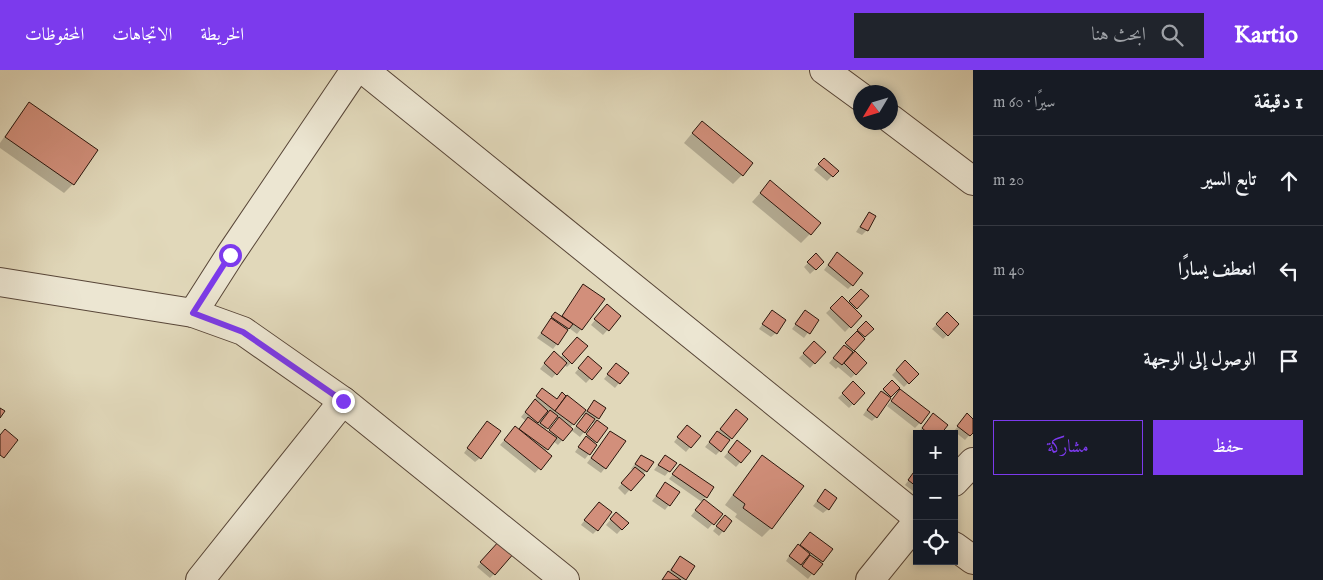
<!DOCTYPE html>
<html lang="ar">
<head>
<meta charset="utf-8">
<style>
  :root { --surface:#171b24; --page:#20242c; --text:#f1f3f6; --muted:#9ea1a6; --line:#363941; --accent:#7c3aed }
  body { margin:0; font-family:"IM FELL English",Amiri,serif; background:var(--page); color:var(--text); direction:rtl }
  .controls { position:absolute; right:15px; bottom:15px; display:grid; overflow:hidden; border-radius:0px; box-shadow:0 2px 8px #0003 }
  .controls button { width:45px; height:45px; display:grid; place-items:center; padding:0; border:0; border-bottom:1px solid var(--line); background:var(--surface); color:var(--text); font:25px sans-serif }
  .compass { position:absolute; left:853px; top:15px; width:45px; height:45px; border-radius:50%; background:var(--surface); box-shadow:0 2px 8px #0003; rotate:232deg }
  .stop { position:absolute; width:15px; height:15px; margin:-11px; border:4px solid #7c3aed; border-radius:50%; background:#fff }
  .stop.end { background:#7c3aed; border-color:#fff; box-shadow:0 1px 5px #0008 }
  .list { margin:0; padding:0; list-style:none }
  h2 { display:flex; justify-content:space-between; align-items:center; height:65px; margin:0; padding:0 20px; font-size:21px }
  h2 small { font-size:16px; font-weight:400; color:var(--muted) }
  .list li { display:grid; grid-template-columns:32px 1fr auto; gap:15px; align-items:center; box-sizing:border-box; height:90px; padding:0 20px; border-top:1px solid var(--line) }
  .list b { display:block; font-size:19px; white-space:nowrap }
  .list em { font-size:16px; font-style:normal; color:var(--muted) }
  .actions { display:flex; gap:10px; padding:15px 20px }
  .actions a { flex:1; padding:11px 0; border:1px solid var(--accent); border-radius:0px; text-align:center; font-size:18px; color:var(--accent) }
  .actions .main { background:var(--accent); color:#fff }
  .icon { flex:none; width:28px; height:28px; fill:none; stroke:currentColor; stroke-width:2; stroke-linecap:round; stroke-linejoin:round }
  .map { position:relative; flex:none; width:973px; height:510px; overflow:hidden; direction:ltr }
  header { display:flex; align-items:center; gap:30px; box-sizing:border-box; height:70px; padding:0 25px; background:var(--accent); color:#fff }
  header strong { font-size:24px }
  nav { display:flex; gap:28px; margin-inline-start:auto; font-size:18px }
  .search { width:350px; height:45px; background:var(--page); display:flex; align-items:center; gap:12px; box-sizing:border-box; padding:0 18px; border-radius:0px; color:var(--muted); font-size:19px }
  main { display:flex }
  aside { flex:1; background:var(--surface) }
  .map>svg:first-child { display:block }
</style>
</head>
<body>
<header>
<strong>Kartio</strong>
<div class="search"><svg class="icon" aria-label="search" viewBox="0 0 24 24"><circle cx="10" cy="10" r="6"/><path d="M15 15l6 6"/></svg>ابحث هنا</div>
<nav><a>الخريطة</a><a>الاتجاهات</a><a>المحفوظات</a></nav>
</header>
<main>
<aside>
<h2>1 دقيقة<small>سيرًا · 60 m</small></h2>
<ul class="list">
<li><svg class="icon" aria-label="ahead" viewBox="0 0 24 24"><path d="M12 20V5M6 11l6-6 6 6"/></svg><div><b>تابع السير</b></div><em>20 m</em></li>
<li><svg class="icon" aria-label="left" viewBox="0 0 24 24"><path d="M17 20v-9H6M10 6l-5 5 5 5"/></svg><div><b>انعطف يسارًا</b></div><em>40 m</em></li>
<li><svg class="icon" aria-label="arrive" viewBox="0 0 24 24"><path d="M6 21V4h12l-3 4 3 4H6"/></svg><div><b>الوصول إلى الوجهة</b></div></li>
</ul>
<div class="actions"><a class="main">حفظ</a><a>مشاركة</a></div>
</aside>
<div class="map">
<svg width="973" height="510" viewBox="0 0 973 510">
  <rect width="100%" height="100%" fill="#e1d8ba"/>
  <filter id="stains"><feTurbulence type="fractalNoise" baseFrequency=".004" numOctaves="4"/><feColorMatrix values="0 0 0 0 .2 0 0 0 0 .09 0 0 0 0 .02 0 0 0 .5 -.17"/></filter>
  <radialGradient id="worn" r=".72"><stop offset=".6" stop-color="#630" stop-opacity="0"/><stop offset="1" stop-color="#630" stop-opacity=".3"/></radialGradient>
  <!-- shadow -->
  <g fill="#0003" fill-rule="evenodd">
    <path d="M30,34L73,114L64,123L0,78V73L21,43Z"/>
    <path d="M693,62L742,105L733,114L684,73Z"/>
    <path d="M824,89L837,101L827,111L814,100Z"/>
    <path d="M770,112L810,164L801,173L752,132Z"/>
    <path d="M869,143L874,146L867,160L862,165L856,162L865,148Z"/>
    <path d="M816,185L823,192L810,204L804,197Z"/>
    <path d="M833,188L852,215L848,219L824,200Z"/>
    <path d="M861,220L867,226L854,240L860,246L845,262L826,243L842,228L848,234Z"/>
    <path d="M579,221L581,259L577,264L569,258L553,279L537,268L549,253L548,252L551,248L555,243L561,247Z"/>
    <path d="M603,240L620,246L603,265L591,255Z"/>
    <path d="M772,241L776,263L771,267L759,259Z"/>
    <path d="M805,241L817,250L804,268L792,259Z"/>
    <path d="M947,244L958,254L943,269L932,259Z"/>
    <path d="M866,253L872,259L851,282L846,291L855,304L851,308L838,297L836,299L829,293L854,266L853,265Z"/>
    <path d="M573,273L571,293L567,297L564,295L552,308L540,299L549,287L560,288Z"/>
    <path d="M814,273L825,282L810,298L799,288Z"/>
    <path d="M584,292L600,298L586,313L575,303Z"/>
    <path d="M905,292L917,304L904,317L892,305Z"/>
    <path d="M612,299L619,313L615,318L604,309Z"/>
    <path d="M892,312L898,318L888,328L876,347L872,351L863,345L876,327Z"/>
    <path d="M853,313V334L849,338L838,328Z"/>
    <path d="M562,324L586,341L594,332L598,348L596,350L607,358L594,374L589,384L585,389L575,382L595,354L592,352L580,367L571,360L558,375L553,371L545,382L550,386L535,403L500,375L515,358L518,361L526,351L521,347L533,332H532L538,325L556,330ZM581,344L584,346L573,360L570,358ZM555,348L558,351L547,363L544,361Z"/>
    <path d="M896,325L929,343L915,358L887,336Z"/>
    <path d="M732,345V368L716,385L705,377Z"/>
    <path d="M967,345L973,350V361L965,370L954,361Z"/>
    <path d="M929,349L939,364H920L918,363Z"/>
    <path d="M483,357L480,388L475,392L464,383Z"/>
    <path d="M683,361L699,366L686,382L674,372Z"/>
    <path d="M610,362L605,398L601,403L587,393Z"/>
    <path d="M733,376L749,382L736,397L724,387Z"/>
    <path d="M665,386L669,401L665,406L654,400Z"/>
    <path d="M763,387L771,458L762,467L735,447L737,444L725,435L754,396Z"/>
    <path d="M637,391L646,401L625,425L618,418L633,400L631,399Z"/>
    <path d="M680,395L706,427L703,429L721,444L708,459L691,446L702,432L669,409Z"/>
    <path d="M917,399V424L905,415Z"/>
    <path d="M665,414L678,423L665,440L652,431Z"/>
    <path d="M825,421L828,439L823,443L813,436Z"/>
    <path d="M594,438L597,460L593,464L581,455Z"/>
    <path d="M612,448L627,453L617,464L606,455Z"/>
    <path d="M731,451L719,466L713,461L720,452Z"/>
    <path d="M806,468L822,491L808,509L786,491L793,480L799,477Z"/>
    <path d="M496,476L494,504L490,508L477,497Z"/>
    <path d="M680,487L685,509L684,510H662Z"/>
  </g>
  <!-- building -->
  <g fill="#d28f7b" stroke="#2a150c">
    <path d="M29,32L98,80L74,115L5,67Z"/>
    <path d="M702,51L753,93L743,106L692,63Z"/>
    <path d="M824,88L839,101L833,107L818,94Z"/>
    <path d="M770,110L821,153L811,165L760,123Z"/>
    <path d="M869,142L876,146L868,161L860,157Z"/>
    <path d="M837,182L863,203L853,216L828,195Z"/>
    <path d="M816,183L824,192L816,200L807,192Z"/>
    <path d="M583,214L605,229L582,260L562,246Z"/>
    <path d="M861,219L869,226L857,239L849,231Z"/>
    <path d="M842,226L862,246L851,258L830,238Z"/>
    <path d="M607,234L621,246L609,261L594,249Z"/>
    <path d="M772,240L786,250L777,264L762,254Z"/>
    <path d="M805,240L819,250L810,264L795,254Z"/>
    <path d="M555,242L573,254L569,259L551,247Z"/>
    <path d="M947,242L959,254L948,266L936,254Z"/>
    <path d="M551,248L568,260L558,275L541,263Z"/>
    <path d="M866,251L874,259L865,267L857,260Z"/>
    <path d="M857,261L865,269L854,281L845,273Z"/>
    <path d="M577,267L588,276L572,294L562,284Z"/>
    <path d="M814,271L826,282L815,294L803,283Z"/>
    <path d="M844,275L853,282L842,295L833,288Z"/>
    <path d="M554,281L567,293L557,305L544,293Z"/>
    <path d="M855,281L867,293L856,305L844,293Z"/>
    <path d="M588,286L602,298L592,310L578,298Z"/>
    <path d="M905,290L919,304L909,314L896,300Z"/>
    <path d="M616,293L629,303L620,314L607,304Z"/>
    <path d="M892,310L900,318L891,327L883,319Z"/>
    <path d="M853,311L865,323L854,335L842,323Z"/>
    <path d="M542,318L557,329L562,322L566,326L555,341L536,326Z"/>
    <path d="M900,319L930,342L921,354L891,331Z"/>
    <path d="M881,321L891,328L877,348L867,340Z"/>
    <path d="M567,325L586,340L574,355L555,341Z"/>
    <path d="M535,329L548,341L538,353L525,342Z"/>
    <path d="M594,330L606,338L599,349L587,341Z"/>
    <path d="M0,338L5,341L0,348Z"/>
    <path d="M736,339L748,349L732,369L720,359Z"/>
    <path d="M550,340L558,346L548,359L540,353Z"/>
    <path d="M586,343L595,349L585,363L576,356Z"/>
    <path d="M933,343L948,355L941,364H929L922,358Z"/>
    <path d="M967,343L973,349V363L970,366L957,356Z"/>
    <path d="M528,347L557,368L548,380L519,359Z"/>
    <path d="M559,347L573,359L563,371L549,360Z"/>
    <path d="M597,350L608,358L597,373L586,364Z"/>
    <path d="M487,351L501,361L481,389L467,378Z"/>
    <path d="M687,355L701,366L691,378L677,367Z"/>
    <path d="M515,356L552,386L541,400L504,370Z"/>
    <path d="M5,359L18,370L4,388L0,385V365Z"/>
    <path d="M610,361L626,371L606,399L591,388Z"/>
    <path d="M717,361L730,370L721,382L709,372Z"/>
    <path d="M586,366L597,375L590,385L578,377Z"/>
    <path d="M737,370L751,381L741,393L728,382Z"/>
    <path d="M641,385L654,392L647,402L635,394Z"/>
    <path d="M665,385L677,393L670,402L658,395Z"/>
    <path d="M762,385L804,416L772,459L743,438L745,434L733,425Z"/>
    <path d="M680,394L714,417L707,428L672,404Z"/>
    <path d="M635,397L645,405L631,421L621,413Z"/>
    <path d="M916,399L917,400V417L908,410Z"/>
    <path d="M665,412L680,422L670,436L656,426Z"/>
    <path d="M825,419L837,428L829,440L817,431Z"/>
    <path d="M704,429L723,444L714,455L695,440Z"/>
    <path d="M599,432L612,442L598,461L584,450Z"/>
    <path d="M616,442L629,453L622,460L610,449Z"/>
    <path d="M725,445L732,451L724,462L716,456Z"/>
    <path d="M810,462L833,479L823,492L800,475Z"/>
    <path d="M500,470L515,482L495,505L480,492Z"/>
    <path d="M798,474L810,484L801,495L789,486Z"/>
    <path d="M810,485L823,494L814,505L802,496Z"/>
    <path d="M680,486L695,496L686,510L671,500Z"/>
    <path d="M668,501L681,510H662Z"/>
  </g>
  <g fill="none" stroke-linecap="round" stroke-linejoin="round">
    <defs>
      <g id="minor">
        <path d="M364,0L917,447"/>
        <path d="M824,0L861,27"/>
        <path d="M891,49L973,111"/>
        <path d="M0,212L193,243L243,261L343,331L565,510"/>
        <path d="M193,243L230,185L355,0"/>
        <path d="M954,412L973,392"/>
        <path d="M954,476L973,490"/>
        <path d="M200,510L343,331"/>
        <path d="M870,510L917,452"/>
      </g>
    </defs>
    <!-- minor casing -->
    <use href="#minor" stroke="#584638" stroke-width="30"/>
    <!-- minor -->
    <use href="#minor" stroke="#ece6d2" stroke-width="28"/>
  </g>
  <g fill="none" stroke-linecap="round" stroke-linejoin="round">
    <!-- route -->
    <path stroke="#7c3aed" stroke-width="6" d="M230,185L193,243L243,262L343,331"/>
  </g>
  <rect width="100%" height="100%" filter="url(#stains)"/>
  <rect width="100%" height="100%" fill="url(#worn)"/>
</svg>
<div class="controls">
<button>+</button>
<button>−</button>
<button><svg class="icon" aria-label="locate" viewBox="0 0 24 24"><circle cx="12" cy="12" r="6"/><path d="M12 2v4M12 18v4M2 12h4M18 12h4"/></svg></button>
</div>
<svg class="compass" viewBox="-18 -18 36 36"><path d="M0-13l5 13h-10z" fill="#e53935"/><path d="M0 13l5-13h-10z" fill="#9ea1a6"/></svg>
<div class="stop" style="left:230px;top:185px"></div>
<div class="stop end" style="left:343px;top:331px"></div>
</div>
</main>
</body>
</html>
